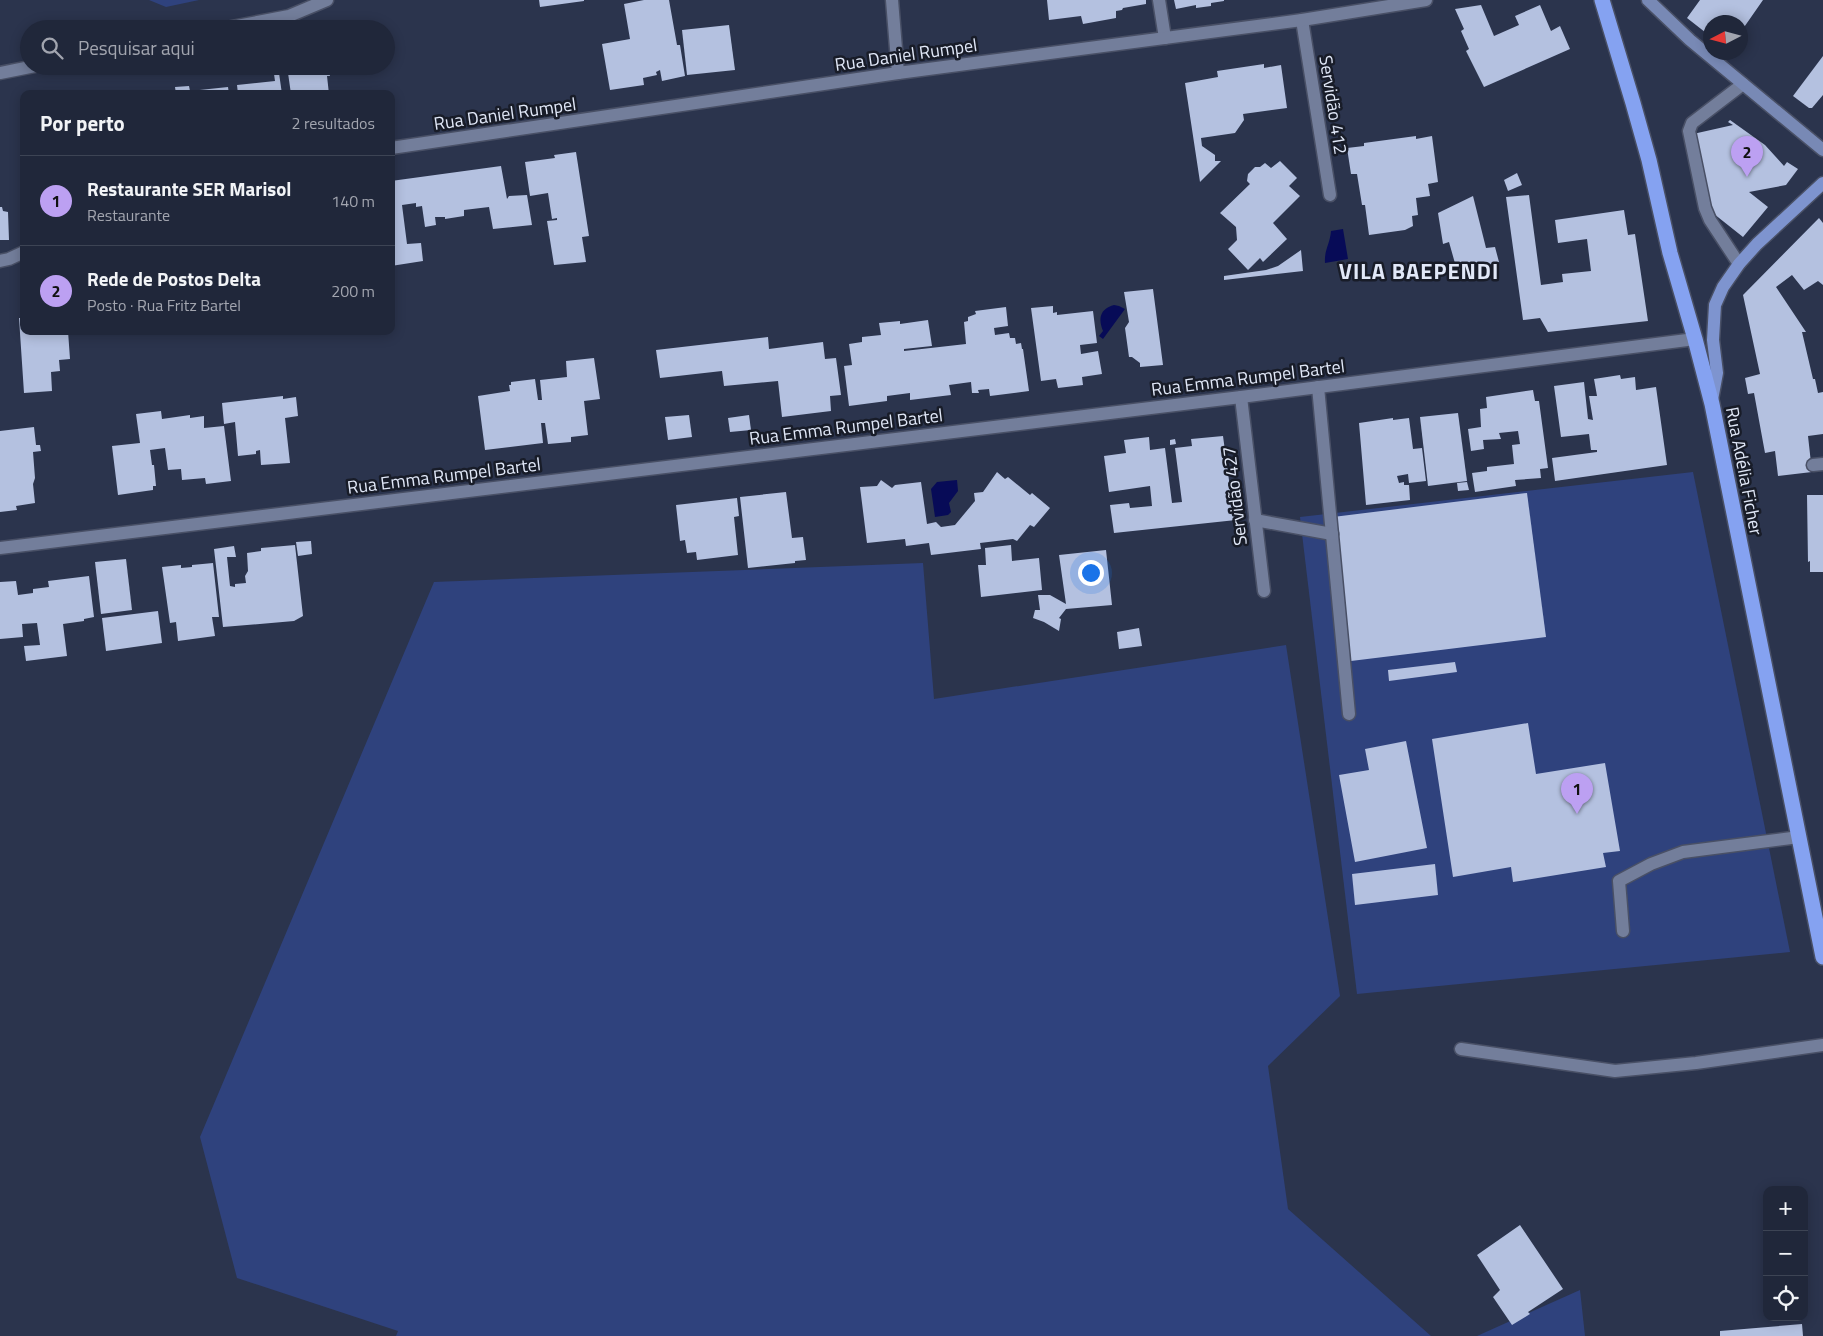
<!DOCTYPE html>
<html lang="pt">
<head>
<meta charset="utf-8">
<style>
  :root { --surface:#20273a; --page:#282f42; --text:#f1f3f6; --muted:#a2a5af; --line:#3d4454; --accent:#bca0f2 }
  body { margin:0; font-family:"Titillium Web",sans-serif; background:var(--page); color:var(--text) }
  .controls { position:absolute; right:15px; bottom:15px; display:grid; overflow:hidden; border-radius:10px; box-shadow:0 2px 12px #0003 }
  .controls button { width:45px; height:45px; display:grid; place-items:center; padding:0; border:0; border-bottom:1px solid var(--line); background:var(--surface); color:var(--text); font:25px sans-serif }
  .compass { position:absolute; left:1703px; top:15px; width:45px; height:45px; border-radius:50%; background:var(--surface); box-shadow:0 2px 12px #0003; rotate:264deg }
  .you { position:absolute; left:1090px; top:572px; width:18px; height:18px; margin:-12px; border:4px solid #fff; border-radius:50%; background:#1a73e8; box-shadow:0 0 0 8px #1a73e833 }
  .badge { display:grid; place-items:center; width:32px; height:32px; border-radius:50%; background:var(--accent); color:#111; font-size:16px; font-weight:700 }
  .pin { position:absolute; translate:-50% -41px; filter:drop-shadow(0 1px 2px #0008) }
  .pin::after { content:''; position:absolute; top:26px; width:18px; height:15px; background:inherit; clip-path:polygon(0 0,100% 0,50% 100%) }
  .list { margin:0; padding:0; list-style:none }
  h2 { display:flex; justify-content:space-between; align-items:center; height:65px; margin:0; padding:0 20px; font-size:21px }
  h2 small { font-size:16px; font-weight:400; color:var(--muted) }
  .list li { display:grid; grid-template-columns:32px 1fr auto; gap:15px; align-items:center; box-sizing:border-box; height:90px; padding:0 20px; border-top:1px solid var(--line) }
  .list b { display:block; font-size:19px; white-space:nowrap }
  .list p { margin:0; font-size:16px; white-space:nowrap; color:var(--muted) }
  .list em { font-size:16px; font-style:normal; color:var(--muted) }
  .icon { flex:none; width:28px; height:28px; fill:none; stroke:currentColor; stroke-width:2; stroke-linecap:round; stroke-linejoin:round }
  .map { position:relative; flex:none; width:1823px; height:1336px; overflow:hidden }
  .search { position:absolute; background:var(--surface); box-shadow:0 2px 12px #0003; left:20px; top:20px; width:375px; height:55px; display:flex; align-items:center; gap:12px; box-sizing:border-box; padding:0 18px; border-radius:28px; color:var(--muted); font-size:19px }
  .panel { position:absolute; background:var(--surface); box-shadow:0 2px 12px #0003; left:20px; top:90px; width:375px; height:245px; border-radius:10px }
  .map>svg:first-child { display:block }
</style>
</head>
<body>
<div class="map">
<svg width="1823" height="1336" viewBox="0 0 1823 1336">
  <rect width="100%" height="100%" fill="#2b344d"/>
  <!-- green -->
  <g fill="#2f427d">
    <path d="M149,0H199L166,7Z"/>
    <path d="M1693,472L1790,952L1357,994L1300,517Z"/>
    <path d="M923,563L934,699L1286,645L1340,996L1268,1066L1288,1209L1431,1336H396L398,1331L237,1278L200,1137L434,582Z"/>
    <path d="M1580,1290L1585,1336H1477Z"/>
  </g>
  <!-- water -->
  <g fill="#070b57">
    <path d="M1343,229L1348,259L1325,263C1324,250 1330,244 1331,231Z"/>
    <path d="M1114,305L1119,306L1125,309L1103,339L1099,336L1103,331C1098,318 1100,309 1114,305Z"/>
    <path d="M957,480L958,491L949,503L951,512L948,515L935,517L931,489L937,482Z"/>
  </g>
  <!-- building -->
  <g fill="#b4c1e0">
    <path d="M539,0H584V1L540,7Z"/>
    <path d="M644,0H669L677,45H680L685,76L662,81L660,70L656,72L657,75L643,78L644,85L610,90L602,44L630,39L624,4Z"/>
    <path d="M1047,0H1146V4L1123,8L1122,10L1116,11V18L1083,24L1081,16L1049,20Z"/>
    <path d="M1174,0H1224V1L1211,3V6L1196,8V5L1176,9Z"/>
    <path d="M1700,0H1763L1740,33V22H1710V36L1687,18Z"/>
    <path d="M1481,5L1494,36L1519,25L1515,16L1540,5L1551,31L1560,26L1570,49L1484,87L1466,51L1469,49L1461,31L1464,29L1455,9Z"/>
    <path d="M729,25L735,70L687,75L682,30Z"/>
    <path d="M1823,56V95L1812,108H1809L1793,96Z"/>
    <path d="M1264,64V68L1281,65L1287,108L1243,114L1244,120L1235,133L1201,138L1202,146L1215,155V161H1221L1200,182L1185,83L1218,77L1217,71Z"/>
    <path d="M287,66H304L306,75L329,72L330,76H327L329,94H291Z"/>
    <path d="M279,73L282,94H238L237,85L275,81L274,74Z"/>
    <path d="M189,86L190,91L228,87L229,94H176L175,87Z"/>
    <path d="M1730,120L1765,145L1784,166L1787,162L1798,169L1786,185L1749,192L1768,207L1743,237L1709,210L1693,134L1733,125L1728,122Z"/>
    <path d="M1416,136V139L1432,136L1438,182L1428,184L1430,196L1416,198L1418,215L1412,216L1413,226L1405,230L1369,235L1365,205H1362L1357,174H1351L1347,148L1364,146V143Z"/>
    <path d="M576,152L589,236L582,237L586,262L554,265L547,221L557,220V218L552,219L548,193L530,196L525,162L555,158L554,155Z"/>
    <path d="M1280,161L1297,178L1289,186L1300,196L1273,223L1287,239L1263,262L1260,258L1248,270L1228,249L1237,240L1236,227L1220,213L1250,184L1247,181L1248,174L1255,167H1260L1265,163L1271,168Z"/>
    <path d="M501,166L507,199L509,196L527,195L532,225L493,229L489,207L464,210V216L445,219V217H435L436,225L425,227L422,206L416,207V203L402,205L407,244L421,243L423,261L391,266V181Z"/>
    <path d="M1517,173L1522,185L1508,191L1504,180Z"/>
    <path d="M1529,195L1541,285L1563,282L1562,274L1591,271L1587,239L1558,243L1555,220L1624,210L1628,235L1635,234L1648,321L1548,332L1540,318L1523,320L1506,197Z"/>
    <path d="M1473,196L1486,248L1495,247L1499,262L1490,264L1491,266L1458,274L1449,242L1443,244L1438,213Z"/>
    <path d="M0,207H2L3,211L8,212L9,240H0Z"/>
    <path d="M1819,218L1823,223V285L1818,281L1804,290L1792,275L1776,287L1806,332H1802L1813,379H1815L1818,393L1823,392V434L1808,436L1812,472L1778,476L1775,451L1765,453L1754,393L1748,394L1745,378L1760,374L1743,295Z"/>
    <path d="M1301,250L1303,271L1224,280V276L1266,270L1278,266Z"/>
    <path d="M1153,289L1163,365L1140,367V363L1132,357H1129L1125,328L1129,322L1124,292Z"/>
    <path d="M21,299H24V331H68L70,359L59,360L60,371L51,372L52,391L24,393L19,318H22Z"/>
    <path d="M1053,306V313L1057,312V315L1093,311L1097,343L1080,345L1081,354L1098,351L1102,374L1082,377L1083,385L1058,388L1056,379L1041,381L1031,308Z"/>
    <path d="M1006,307L1008,326L994,328L995,335L1009,333L1010,338H1015L1016,344L1021,343L1022,349H1023L1029,391L990,396L989,389L978,390L979,393H972L971,382L949,385L951,395L910,400V393L887,396V401L849,406L844,366L852,365L849,344L862,342V337L881,335L879,323L900,321V324L928,320L932,346L904,349V351L966,344L964,322L968,321V317L976,314L975,311Z"/>
    <path d="M768,337L769,349L823,342L825,359L836,358L841,395L830,396L831,411L782,417L778,381L724,386L722,371L660,378L656,350Z"/>
    <path d="M594,358L600,399L584,401L588,435L571,437V442L548,444L545,423H541L543,443L485,450L478,396L510,391L509,385H511V382L535,379L538,400H542L540,380L567,377L566,361Z"/>
    <path d="M1620,375L1621,379L1635,377L1636,390L1656,387L1667,465L1555,481L1552,458L1597,452V450H1591L1589,434L1561,437L1554,386L1584,382L1588,419L1593,420L1589,396H1597L1594,379Z"/>
    <path d="M1533,390L1535,401H1539L1548,468L1540,469L1541,478L1515,480L1516,486L1475,492L1472,473L1487,471V467L1514,464L1512,445L1520,444L1518,431L1499,433L1501,439L1483,440L1484,449L1471,451L1468,429L1481,427L1480,409L1487,408L1486,397Z"/>
    <path d="M283,396V399L296,397L298,416L285,418L290,463L261,465L260,450L256,451V454L238,456L235,422L224,424L222,403Z"/>
    <path d="M161,411L162,419L190,415V418L204,416V428L224,426L231,481L206,484L205,478L182,480L181,469L168,470L165,448L150,450L152,465H154L156,486H153V490L118,495L112,446L140,443L136,414Z"/>
    <path d="M1458,413L1467,481L1428,486L1420,417Z"/>
    <path d="M689,415L692,437L668,440L665,417Z"/>
    <path d="M749,415L751,430L730,432L728,418Z"/>
    <path d="M1393,418V420L1409,418L1413,449L1422,448L1426,481L1409,483L1408,474L1397,476L1399,483L1404,482V485H1409L1410,500L1366,505L1359,423Z"/>
    <path d="M34,427L36,445H40L41,451L33,452L35,478L33,484L35,503L16,506L17,510L0,512V431Z"/>
    <path d="M1223,436L1231,495H1233L1236,520L1114,533L1110,505L1129,503L1130,508L1152,506L1150,486L1109,492L1104,456L1126,453L1124,440L1149,437L1150,450L1165,448L1172,503L1182,502L1175,448L1192,446L1191,439Z"/>
    <path d="M1175,439L1176,444L1170,445V440Z"/>
    <path d="M997,472L1005,479L1008,477L1030,495L1032,493L1050,508L1034,527L1030,525L1017,541L1013,539L980,543L981,549L931,555L929,543L906,546L905,539L867,543L860,487L877,486L881,480L892,488L895,485L921,482L927,524L936,522L941,527L955,525L975,501L974,493L983,492Z"/>
    <path d="M1467,482L1469,490L1458,491L1457,483Z"/>
    <path d="M786,492L792,538L803,537L806,560L795,561V563L748,568L740,497Z"/>
    <path d="M1527,493L1546,637L1351,661L1333,517Z"/>
    <path d="M1807,495H1823V572H1810V561L1808,562Z"/>
    <path d="M737,498L739,516L734,517L738,555L697,560L696,552L687,553L685,540L680,541L676,505Z"/>
    <path d="M311,541L312,554L298,556L296,542Z"/>
    <path d="M295,545L303,616L294,621L223,627L214,549L234,546L236,557H227L230,586L235,587V584L246,583L245,576L248,571L247,553L261,551V548Z"/>
    <path d="M1011,545L1012,561L1039,558L1042,590L981,597L978,565H986L985,548Z"/>
    <path d="M1106,550L1112,605L1066,609L1059,618L1061,619L1059,631L1044,622L1033,618L1035,610H1040L1038,595H1050L1066,604L1059,555Z"/>
    <path d="M126,559L132,610L101,614L95,562Z"/>
    <path d="M213,563L219,617H212L215,636L178,641L176,622L170,623L162,567L181,565V568L192,567V565Z"/>
    <path d="M89,576L94,617L84,619V621L63,624L67,656L26,661L24,646L40,645L37,623L22,624L23,637L0,639V582L16,581L18,595L33,593V589L49,587L48,581Z"/>
    <path d="M158,611L162,643L106,651L102,618Z"/>
    <path d="M1139,628L1142,646L1119,649L1117,632Z"/>
    <path d="M1455,662L1457,672L1389,681L1388,670Z"/>
    <path d="M1528,723L1536,774L1605,763L1620,851L1603,853L1606,867L1513,882L1511,867L1453,877L1432,739Z"/>
    <path d="M1406,741L1427,848L1355,862L1339,775L1369,770L1365,749Z"/>
    <path d="M1435,864L1438,895L1355,905L1352,874Z"/>
    <path d="M1520,1225L1563,1289L1528,1312L1530,1314L1512,1325L1493,1297L1500,1290L1477,1255Z"/>
    <path d="M1802,1324L1803,1336H1720V1331Z"/>
  </g>
  <g fill="none" stroke-linecap="round" stroke-linejoin="round">
    <defs>
      <g id="lane">
        <path d="M1739,264L1710,220L1705,208L1689,131L1692,123L1743,84"/>
        <path d="M1318,387L1349,714"/>
        <path d="M1255,520L1332,534"/>
        <path d="M1623,931L1619,881L1651,864L1683,852L1799,837"/>
        <path d="M1461,1049L1615,1071L1696,1063L1823,1045"/>
      </g>
      <g id="street">
        <path d="M892,0L898,73"/>
        <path d="M1159,0L1165,38"/>
        <path d="M1302,20L1330,195"/>
        <path d="M221,29L289,16L327,0"/>
        <path d="M0,73L35,66"/>
        <path d="M391,148L898,73L1302,20L1426,0"/>
        <path d="M0,261L9,259L24,252"/>
        <path d="M1241,397L1264,591"/>
        <path d="M1813,465L1823,464"/>
        <path d="M0,548L1241,397L1695,339"/>
      </g>
      <path id="secondary" d="M1648,0L1690,40L1823,150"/>
      <path id="primary" d="M1712,400L1717,373L1713,340L1715,305L1723,287L1739,264L1757,244L1823,183"/>
      <path id="highway" d="M1602,0L1633,103L1649,160L1670,253L1695,339L1712,404L1823,957"/>
    </defs>
    <!-- lane casing -->
    <use href="#lane" stroke="#495066" stroke-width="15"/>
    <!-- street casing -->
    <use href="#street" stroke="#495066" stroke-width="15"/>
    <!-- secondary casing -->
    <use href="#secondary" stroke="#495066" stroke-width="15"/>
    <!-- primary casing -->
    <use href="#primary" stroke="#495066" stroke-width="15"/>
    <!-- highway casing -->
    <use href="#highway" stroke="#495066" stroke-width="18"/>
    <!-- lane -->
    <use href="#lane" stroke="#737e9b" stroke-width="12"/>
    <!-- street -->
    <use href="#street" stroke="#737e9b" stroke-width="12"/>
    <!-- secondary -->
    <use href="#secondary" stroke="#7889b5" stroke-width="12"/>
    <!-- primary -->
    <use href="#primary" stroke="#7e94cf" stroke-width="12"/>
    <!-- highway -->
    <use href="#highway" stroke="#85a2f1" stroke-width="15"/>
  </g>
  <g text-anchor="middle" stroke-width="5" stroke-linejoin="round" paint-order="stroke">
    <!-- street labels -->
    <g font-size="18" fill="#e1e8f8" stroke="#181c28">
      <text transform="translate(906 55) rotate(-8)" y="6">Rua Daniel Rumpel</text>
      <text transform="translate(1333 105) rotate(81)" y="6">Servidão 412</text>
      <text transform="translate(505 114) rotate(-8)" y="6">Rua Daniel Rumpel</text>
      <text transform="translate(1248 378) rotate(-7)" y="6">Rua Emma Rumpel Bartel</text>
      <text transform="translate(846 427) rotate(-7)" y="6">Rua Emma Rumpel Bartel</text>
      <text transform="translate(1744 471) rotate(79)" y="6">Rua Adélia Ficher</text>
      <text transform="translate(444 476) rotate(-7)" y="6">Rua Emma Rumpel Bartel</text>
      <text transform="translate(1235 496) rotate(-97)" y="6">Servidão 427</text>
    </g>
    <!-- district labels -->
    <g font-size="22" font-weight="bold" letter-spacing="1" fill="#e1e8f8" stroke="#181c28">
      <text x="1419" y="279">VILA BAEPENDI</text>
    </g>
  </g>
</svg>
<div class="controls">
<button>+</button>
<button>−</button>
<button><svg class="icon" aria-label="locate" viewBox="0 0 24 24"><circle cx="12" cy="12" r="6"/><path d="M12 2v4M12 18v4M2 12h4M18 12h4"/></svg></button>
</div>
<svg class="compass" viewBox="-18 -18 36 36"><path d="M0-13l5 13h-10z" fill="#e53935"/><path d="M0 13l5-13h-10z" fill="#a2a5af"/></svg>
<div class="you"></div>
<div class="pin badge" style="left:1577px;top:814px">1</div>
<div class="pin badge" style="left:1747px;top:177px">2</div>
<div class="search"><svg class="icon" aria-label="search" viewBox="0 0 24 24"><circle cx="10" cy="10" r="6"/><path d="M15 15l6 6"/></svg>Pesquisar aqui</div>
<section class="panel">
<h2>Por perto<small>2 resultados</small></h2>
<ul class="list">
<li><span class="badge">1</span><div><b>Restaurante SER Marisol</b><p>Restaurante</p></div><em>140 m</em></li>
<li><span class="badge">2</span><div><b>Rede de Postos Delta</b><p>Posto · Rua Fritz Bartel</p></div><em>200 m</em></li>
</ul>
</section>
</div>
</body>
</html>
